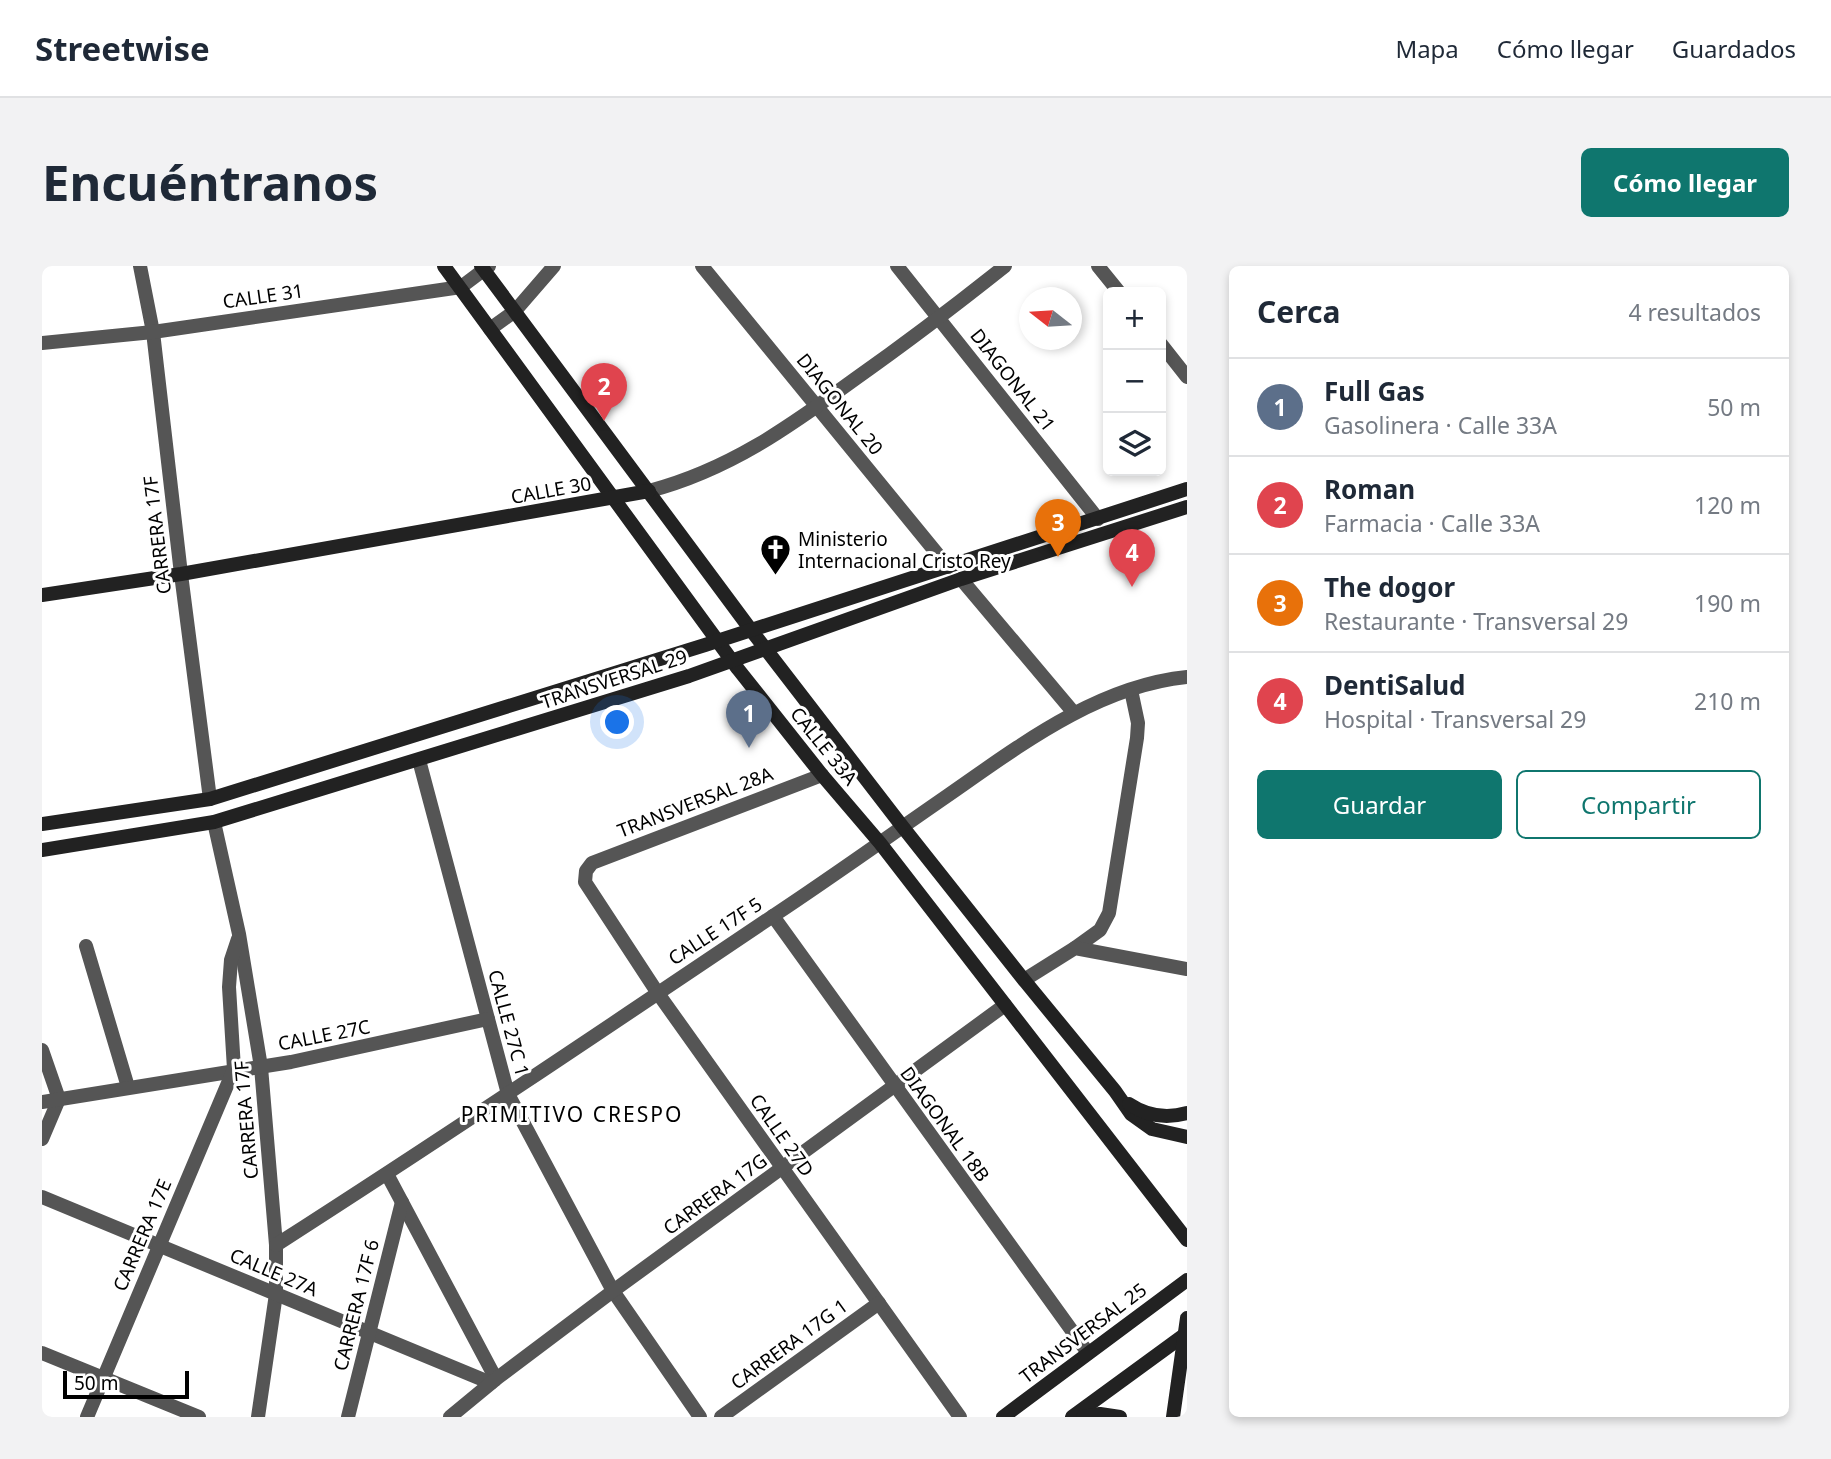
<!DOCTYPE html>
<html lang="es">
<head>
<meta charset="utf-8">
<style>
  :root { --surface:#fff; --page:#f2f2f3; --text:#1f2937; --muted:#747a83; --line:#e0e1e3; --accent:#0f766e }
  body { margin:0; font-family:"Noto Sans",sans-serif; background:var(--page); color:var(--text) }
  .controls { position:absolute; right:21px; top:21px; display:grid; overflow:hidden; border-radius:10px; box-shadow:0 4px 10px #0003 }
  .controls button { width:63px; height:63px; display:grid; place-items:center; padding:0; border:0; border-bottom:2px solid var(--line); background:var(--surface); color:var(--text); font:35px sans-serif }
  .compass { position:absolute; left:977px; top:21px; width:63px; height:63px; border-radius:50%; background:var(--surface); box-shadow:0 4px 10px #0003; rotate:287deg }
  .scale { position:absolute; left:21px; bottom:18px; width:126px; box-sizing:border-box; padding-left:7px; border:4px solid #000; border-top:0; font-size:19px; line-height:24px; white-space:nowrap; color:#000; -webkit-text-stroke:5px #fff; paint-order:stroke }
  .you { position:absolute; left:576px; top:457px; width:24px; height:24px; margin:-18px; border:5px solid #fff; border-radius:50%; background:#1a73e8; box-shadow:0 0 0 10px #1a73e833 }
  .badge { display:grid; place-items:center; width:46px; height:46px; border-radius:50%; background:var(--accent); color:#fff; font-size:23px; font-weight:700 }
  .pin { position:absolute; translate:-50% -58px; filter:drop-shadow(0 2px 4px #0008) }
  .pin::after { content:''; position:absolute; top:37px; width:24px; height:21px; background:inherit; clip-path:polygon(0 0,100% 0,50% 100%) }
  .list { margin:0; padding:0; list-style:none }
  h2 { display:flex; justify-content:space-between; align-items:center; height:91px; margin:0; padding:0 28px; font-size:30px }
  h2 small { font-size:23px; font-weight:400; color:var(--muted) }
  .list li { display:grid; grid-template-columns:46px 1fr auto; gap:21px; align-items:center; box-sizing:border-box; height:98px; padding:0 28px; border-top:2px solid var(--line) }
  .list b { display:block; font-size:26px; white-space:nowrap }
  .list p { margin:0; font-size:23px; white-space:nowrap; color:var(--muted) }
  .list em { font-size:23px; font-style:normal; color:var(--muted) }
  .actions { display:flex; gap:14px; padding:21px 28px }
  .actions a { flex:1; padding:16px 0; border:2px solid var(--accent); border-radius:10px; text-align:center; font-size:24px; color:var(--accent) }
  .actions .main { background:var(--accent); color:#fff }
  .icon { flex:none; width:38px; height:38px; fill:none; stroke:currentColor; stroke-width:2; stroke-linecap:round; stroke-linejoin:round }
  .map { position:relative; flex:none; width:1145px; height:1151px; overflow:hidden; border-radius:10px }
  header { display:flex; align-items:center; gap:42px; box-sizing:border-box; height:98px; padding:0 35px; background:var(--surface); border-bottom:2px solid var(--line) }
  header strong { font-size:33px }
  nav { display:flex; gap:38px; margin-inline-start:auto; font-size:24px }
  .intro { display:flex; align-items:center; justify-content:space-between; box-sizing:border-box; height:168px; padding:0 42px }
  h1 { margin:0; font-size:49px }
  .button { padding:18px 32px; border-radius:10px; background:var(--accent); color:#fff; font-size:24px; font-weight:700 }
  main { display:flex; gap:42px; padding:0 42px }
  aside { flex:1; background:var(--surface); border-radius:10px; box-shadow:0 4px 10px #0003 }
  .map>svg:first-child { display:block }
</style>
</head>
<body>
<header>
<strong>Streetwise</strong>
<nav><a>Mapa</a><a>Cómo llegar</a><a>Guardados</a></nav>
</header>
<div class="intro"><h1>Encuéntranos</h1><a class="button">Cómo llegar</a></div>
<main>
<div class="map">
<svg width="1145" height="1151" viewBox="0 0 1145 1151">
  <rect width="100%" height="100%" fill="#fff"/>
  <g fill="none" stroke-linecap="round" stroke-linejoin="round">
    <!-- street -->
    <g stroke="#555" stroke-width="14">
      <path d="M98,0L111,66L139,308L168,533"/>
      <path d="M660,0L906,301"/>
      <path d="M855,0L1056,253"/>
      <path d="M1056,0L1077,26"/>
      <path d="M448,63L473,45L512,0"/>
      <path d="M0,77L111,66L419,21L447,0"/>
      <path d="M1119,78L1145,111"/>
      <path d="M607,225C687,204 747,161 813,113C864,77 914,39 963,0"/>
      <path d="M919,313L1032,447"/>
      <path d="M377,494L466,828L571,1025L658,1151"/>
      <path d="M780,509L550,597L544,605L543,616L615,726L918,1151"/>
      <path d="M172,556L197,668L219,801L234,979V1028L216,1151"/>
      <path d="M731,650L1046,1087"/>
      <path d="M44,680L86,821"/>
      <path d="M1033,682L1058,664L1067,647L1095,472L1096,457L1089,424"/>
      <path d="M982,714L1033,682L1145,703"/>
      <path d="M0,784L17,833L0,873"/>
      <path d="M0,836L249,796L446,753"/>
      <path d="M345,908L454,1113"/>
      <path d="M0,931L449,1117"/>
      <path d="M234,979C401,872 566,761 731,650C790,611 847,570 905,530C977,480 1055,420 1145,411"/>
      <path d="M0,1087L157,1151"/>
      <path d="M45,1151L192,803L187,721L189,694L196,673"/>
      <path d="M306,1151L360,936"/>
      <path d="M408,1151L454,1113L571,1025L963,739"/>
      <path d="M679,1151L837,1037"/>
    </g>
    <!-- secondary -->
    <g stroke="#222" stroke-width="14">
      <path d="M402,0L696,403L780,509L838,577L1145,974"/>
      <path d="M439,0L709,364L860,560L982,714L1073,825L1089,848L1110,863L1145,871"/>
      <path d="M0,329L139,308L607,225"/>
      <path d="M0,558L168,533L663,379L1145,223"/>
      <path d="M0,584L172,556L647,410L919,313L1145,241"/>
      <path d="M1087,838C1105,850 1124,853 1145,847"/>
      <path d="M961,1151L1145,1014"/>
      <path d="M1030,1151L1145,1067"/>
      <path d="M1041,1151L1058,1148L1078,1151"/>
      <path d="M1131,1151L1145,1052"/>
    </g>
  </g>
  <!-- icons -->
  <defs>
    <symbol id="church-pin" viewBox="-11 -11 22 30"><path d="M0 17L-7.5 6A9.5 9.5 0 1 1 7.5 6Z" fill="#000" stroke="#fff"/><path d="M-1.2-6h2.4v3.5h3.3v2.4h-3.3V6h-2.4V-.1h-3.3v-2.4h3.3Z" fill="#fff"/></symbol>
  </defs>
  <g fill-rule="evenodd">
    <use href="#church-pin" x="716" y="266" width="35" height="47"/>
  </g>
  <g text-anchor="middle" stroke-width="6" stroke-linejoin="round" paint-order="stroke">
    <!-- street labels -->
    <g font-size="19" fill="#000" stroke="#fff">
      <text transform="translate(221 30) rotate(-8)" y="7">CALLE 31</text>
      <text transform="translate(971 114) rotate(52)" y="7">DIAGONAL 21</text>
      <text transform="translate(798 138) rotate(51)" y="7">DIAGONAL 20</text>
      <text transform="translate(509 224) rotate(-10)" y="7">CALLE 30</text>
      <text transform="translate(115 269) rotate(-97)" y="7">CARRERA 17F</text>
      <text transform="translate(572 413) rotate(-18)" y="7">TRANSVERSAL 29</text>
      <text transform="translate(782 480) rotate(51)" y="7">CALLE 33A</text>
      <text transform="translate(653 536) rotate(-21)" y="7">TRANSVERSAL 28A</text>
      <text transform="translate(673 665) rotate(-33)" y="7">CALLE 17F 5</text>
      <text transform="translate(467 757) rotate(75)" y="7">CALLE 27C 1</text>
      <text transform="translate(282 769) rotate(-11)" y="7">CALLE 27C</text>
      <text transform="translate(204 854) rotate(-95)" y="7">CARRERA 17F</text>
      <text transform="translate(903 858) rotate(54)" y="7">DIAGONAL 18B</text>
      <text transform="translate(740 869) rotate(55)" y="7">CALLE 27D</text>
      <text transform="translate(673 928) rotate(-36)" y="7">CARRERA 17G</text>
      <text transform="translate(100 969) rotate(-67)" y="7">CARRERA 17E</text>
      <text transform="translate(232 1006) rotate(23)" y="7">CALLE 27A</text>
      <text transform="translate(314 1039) rotate(-76)" y="7">CARRERA 17F 6</text>
      <text transform="translate(1041 1067) rotate(-37)" y="7">TRANSVERSAL 25</text>
      <text transform="translate(747 1078) rotate(-36)" y="7">CARRERA 17G 1</text>
    </g>
    <!-- poi labels -->
    <g font-size="19" fill="#000" stroke="#fff" text-anchor="start">
      <text x="756" y="280">Ministerio<tspan x="756" dy="22">Internacional Cristo Rey</tspan></text>
    </g>
    <!-- neighbourhood labels -->
    <g font-size="21" letter-spacing="2" fill="#000" stroke="#fff">
      <text x="530" y="856">PRIMITIVO CRESPO</text>
    </g>
  </g>
</svg>
<div class="controls">
<button>+</button>
<button>−</button>
<button><svg class="icon" aria-label="layers" viewBox="0 0 24 24"><path d="M12 4l9 5-9 5-9-5zM3 14l9 5 9-5"/></svg></button>
</div>
<svg class="compass" viewBox="-18 -18 36 36"><path d="M0-13l5 13h-10z" fill="#e53935"/><path d="M0 13l5-13h-10z" fill="#747a83"/></svg>
<div class="scale">50 m</div>
<div class="you"></div>
<div class="pin badge" style="left:707px;top:482px;background:#5c6f8a">1</div>
<div class="pin badge" style="left:562px;top:155px;background:#e0444e">2</div>
<div class="pin badge" style="left:1016px;top:291px;background:#e8710a">3</div>
<div class="pin badge" style="left:1090px;top:321px;background:#e0444e">4</div>
</div>
<aside>
<h2>Cerca<small>4 resultados</small></h2>
<ul class="list">
<li><span class="badge" style="background:#5c6f8a">1</span><div><b>Full Gas</b><p>Gasolinera · Calle 33A</p></div><em>50 m</em></li>
<li><span class="badge" style="background:#e0444e">2</span><div><b>Roman</b><p>Farmacia · Calle 33A</p></div><em>120 m</em></li>
<li><span class="badge" style="background:#e8710a">3</span><div><b>The dogor</b><p>Restaurante · Transversal 29</p></div><em>190 m</em></li>
<li><span class="badge" style="background:#e0444e">4</span><div><b>DentiSalud</b><p>Hospital · Transversal 29</p></div><em>210 m</em></li>
</ul>
<div class="actions"><a class="main">Guardar</a><a>Compartir</a></div>
</aside>
</main>
</body>
</html>
